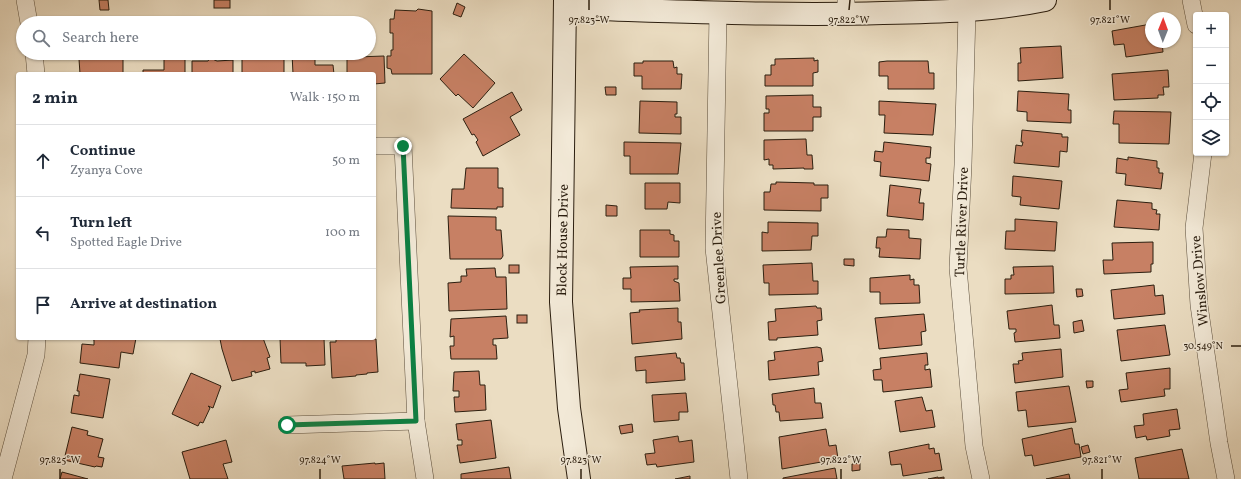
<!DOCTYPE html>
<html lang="en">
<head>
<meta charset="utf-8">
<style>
  :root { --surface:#fff; --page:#f2f2f3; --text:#1f2937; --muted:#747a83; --line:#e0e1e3 }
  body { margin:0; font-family:Vollkorn,serif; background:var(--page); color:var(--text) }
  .controls { position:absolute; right:12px; top:12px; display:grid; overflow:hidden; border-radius:4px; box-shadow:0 1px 3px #0004 }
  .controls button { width:36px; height:36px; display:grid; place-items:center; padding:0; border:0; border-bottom:1px solid var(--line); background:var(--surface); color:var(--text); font:20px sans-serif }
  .compass { position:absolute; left:1145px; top:12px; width:36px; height:36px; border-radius:50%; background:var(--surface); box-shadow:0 1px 3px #0004; rotate:1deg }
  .stop { position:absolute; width:12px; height:12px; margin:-9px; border:3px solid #0b8043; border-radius:50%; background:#fff }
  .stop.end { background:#0b8043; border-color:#fff; box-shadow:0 1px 4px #0008 }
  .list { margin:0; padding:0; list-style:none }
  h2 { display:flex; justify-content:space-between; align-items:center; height:52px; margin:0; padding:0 16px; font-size:17px }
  h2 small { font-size:13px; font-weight:400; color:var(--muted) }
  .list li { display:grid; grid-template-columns:26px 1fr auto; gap:12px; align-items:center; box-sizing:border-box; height:72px; padding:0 16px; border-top:1px solid var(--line) }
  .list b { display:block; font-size:15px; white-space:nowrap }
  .list p { margin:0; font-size:13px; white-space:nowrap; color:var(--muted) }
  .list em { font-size:13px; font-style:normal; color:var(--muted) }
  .icon { flex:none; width:22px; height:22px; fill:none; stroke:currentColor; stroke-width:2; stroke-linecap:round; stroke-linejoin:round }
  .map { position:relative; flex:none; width:1241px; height:479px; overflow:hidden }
  .search { position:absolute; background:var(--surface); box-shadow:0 1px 3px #0004; left:16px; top:16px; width:360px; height:44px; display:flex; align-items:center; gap:10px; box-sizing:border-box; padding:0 14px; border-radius:22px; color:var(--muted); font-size:15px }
  .panel { position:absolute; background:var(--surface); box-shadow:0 1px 3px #0004; left:16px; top:72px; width:360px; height:268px; border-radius:4px }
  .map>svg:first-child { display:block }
</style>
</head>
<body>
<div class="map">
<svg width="1241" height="479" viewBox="0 0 1241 479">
  <rect width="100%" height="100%" fill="#ebddc2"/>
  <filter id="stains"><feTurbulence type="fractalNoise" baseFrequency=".005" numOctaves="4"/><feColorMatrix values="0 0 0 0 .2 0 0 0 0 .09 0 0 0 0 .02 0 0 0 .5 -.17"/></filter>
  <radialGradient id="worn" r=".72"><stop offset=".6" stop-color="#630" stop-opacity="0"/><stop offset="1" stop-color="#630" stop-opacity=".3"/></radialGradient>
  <!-- building -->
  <g fill="#c78064" stroke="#2b1e0f">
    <path d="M99,0H108L109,10H100Z"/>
    <rect x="214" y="0" width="16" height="8"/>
    <path d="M457,3L465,7L461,17L453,14Z"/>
    <path d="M418,9L432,11V74H392L391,69L387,68V56H391V50H393V33H390V19H394L395,10L416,11Z"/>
    <path d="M1151,24V42H1162L1163,52L1126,57L1124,44L1114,45L1112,31Z"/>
    <path d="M1061,46L1063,78L1018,81V63H1021L1020,48Z"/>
    <path d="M103,53H123V74H80L79,59H103Z"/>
    <path d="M255,53H284V74H242V54Z"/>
    <path d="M292,53H315V65H333L334,74H293Z"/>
    <path d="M164,54H185V74H143V70H164Z"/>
    <path d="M464,54L495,83L473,108L458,94L456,96L440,79Z"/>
    <path d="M350,55L356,57L384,56L385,83L374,84V74H347V57Z"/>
    <path d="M210,58L217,61L233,60V74H192V61H208Z"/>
    <path d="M814,58V61L818,60V72L813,73V86H765V75H771V65H775V59Z"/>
    <path d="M643,61H673L674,68L677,67V74H682L681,89H642V76H634V63H643Z"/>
    <path d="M887,61H928L929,73H934V89H888V76H879V62Z"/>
    <path d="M1168,70L1169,87H1163L1164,95H1158V98L1114,100L1112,74Z"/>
    <path d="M605,87H616V95H606Z"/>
    <path d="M1018,91L1069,94L1068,110H1071V123L1027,121V112L1017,111Z"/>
    <path d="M512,92L522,110L510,117L520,135L483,156L476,142L478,140L474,134L472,135L463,119Z"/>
    <path d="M813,95V107H821V117H813V131H764V113H769V109H766V96Z"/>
    <path d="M640,101L677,102V114H675V117H681V134L639,133Z"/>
    <path d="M879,101L936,104L933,135L884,133L885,115H879Z"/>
    <path d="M1114,111L1171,112L1169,144L1119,143V124H1113Z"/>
    <path d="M1022,130L1062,134V137H1068L1067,152L1060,151L1059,167L1014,163L1016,145L1022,146L1023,142H1021Z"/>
    <path d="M806,139L807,155H812L813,169H804V168L773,169V165H769V159L764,160V140Z"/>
    <path d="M624,142L681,143L678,174H630V156H624Z"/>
    <path d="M884,142L931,147L930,158H926V163L931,164L929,181L880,176L881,162L874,161L875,151L883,152Z"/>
    <path d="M1128,157L1157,161V168H1159V173H1163L1161,189L1125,185L1126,174L1116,173L1117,158L1128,160Z"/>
    <path d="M466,168H498V188H503V207H497V209L451,208L452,189H464Z"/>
    <path d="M1013,176L1062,181L1059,209L1020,205L1021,197L1012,196Z"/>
    <path d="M776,182L814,183V185H828V198H821V211L764,210V192H770L771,184H776Z"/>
    <path d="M645,183H680V203L668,202L667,209H645Z"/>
    <path d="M890,185L921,189L919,203H924L923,220L887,216Z"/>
    <path d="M1117,200L1152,203V209L1157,210L1156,214H1160L1159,230L1114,227Z"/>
    <path d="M606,205L617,206V216H606Z"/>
    <path d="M448,216L496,217V230H501L503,256L501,259H450Z"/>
    <path d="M1015,219L1057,222L1055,251L1005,249L1006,231H1015Z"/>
    <path d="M768,222L818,223V236H812L811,250L762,251V232L768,233Z"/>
    <path d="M887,229L909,230V238L921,239L920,259L879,257L880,248H876L877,237H886Z"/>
    <path d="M640,230H670V234L674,235V241H679V257H640Z"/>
    <path d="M1153,242V264H1151V272L1104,274L1103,260H1113L1112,243Z"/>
    <path d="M844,259H854V266L844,265Z"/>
    <path d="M812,263L813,281H818V294L769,295V283H764L763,265Z"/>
    <rect x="509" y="265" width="10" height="8"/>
    <path d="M678,266V279H674V281L679,283L680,301L631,302V289H623V278H631L630,267Z"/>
    <path d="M1053,266L1054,293L1005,294V279H1011V275H1014L1013,267Z"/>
    <path d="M495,268L496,277H506L507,309L449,311L448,283L461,282V276H467L466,269Z"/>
    <path d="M910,275V280L914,279V285H919L920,303L880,304V292H870V278Z"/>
    <path d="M1154,285L1155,296L1163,295L1165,314L1114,319L1111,290Z"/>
    <path d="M1076,289H1082L1083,296L1077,297Z"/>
    <path d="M1052,305L1054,325H1059L1060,338L1015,342L1014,333L1016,332V329H1009L1007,311Z"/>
    <path d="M816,306L817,308H821L822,320L817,321L818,335L777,338V340H769L768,322L776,321L775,309Z"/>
    <path d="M678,308V322H681L682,339L632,344L630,313L640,312L639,310Z"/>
    <path d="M924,314L926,331L921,332L922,345L879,349L875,318Z"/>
    <rect x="517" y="315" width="10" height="8"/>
    <path d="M506,316L508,338L493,339V345H496L497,359H451L450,346H454V336L450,337L451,319Z"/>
    <path d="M1082,320L1084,331L1074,333L1073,322Z"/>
    <path d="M1165,325L1170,355L1121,361L1117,330Z"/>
    <path d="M88,338H136L133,354L121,352L119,368L80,363L82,344L94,345V340Z"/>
    <path d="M223,338H263L270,357L267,358L270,369L255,373V371L251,372L252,376L232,381L222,349L220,339Z"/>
    <path d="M280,338H324L325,365L306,366V363H281Z"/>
    <path d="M336,338L376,339L378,372L367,373V374L356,375V376L332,378L330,342H336Z"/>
    <path d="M817,347L821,348L823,361L818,362L819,375L769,380L768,361L775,360L774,352Z"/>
    <path d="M1061,349L1063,377L1015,383L1013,364H1019L1018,361L1023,360L1022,353Z"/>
    <path d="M676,353L677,358H680L681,363H684L685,380L646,383V370L636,371L635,357Z"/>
    <path d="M927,353L928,365H925V370L930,369L932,387L883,392L882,380H874L873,370L881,369L880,358Z"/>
    <path d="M1170,368V389H1164L1165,396L1121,402L1119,390L1128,389L1126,373Z"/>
    <path d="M479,371L480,385H485L486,410L455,412L454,397H459V391H453L454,372Z"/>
    <path d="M191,373L221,386L213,408L208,406L210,408L203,423L200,422L198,426L172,414Z"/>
    <path d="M80,374L110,379L103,418L71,413L74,395L79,396V391H77Z"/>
    <path d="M1086,381H1093V387L1087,388Z"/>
    <path d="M1069,386L1076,422L1028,427L1026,410L1018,411L1016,392Z"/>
    <path d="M814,388L815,403H821L823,418L780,421L779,412H776L775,405H773L772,394Z"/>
    <path d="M686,393L688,412H679V420L654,422L652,395Z"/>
    <path d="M922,397L926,411L932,410L935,427L900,432L895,401Z"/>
    <path d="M1177,409L1180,429L1169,430L1170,436L1147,440L1146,436L1136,438L1134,426L1144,425L1143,414Z"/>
    <path d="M491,420L496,458L460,463L457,445H462V440H458L456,424Z"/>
    <path d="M632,424L633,432L621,434L619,426Z"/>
    <path d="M72,427L88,431L87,435L103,439L98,457L104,458L102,467L96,466L95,467L64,460Z"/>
    <path d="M1072,428L1075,444H1079L1081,457L1034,466L1032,455L1025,456L1022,439Z"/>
    <path d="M826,429L829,446L836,445L838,459L782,469L779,437Z"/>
    <path d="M678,436L679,442L692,440L694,462L657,467L656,464L647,465L645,454L655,453L653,440Z"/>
    <path d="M226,440L232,462L223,464L228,479H190L182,452Z"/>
    <path d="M929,444V449L934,448L935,454L939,453L942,470L903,476L901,464L891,465L889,452Z"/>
    <path d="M1088,445L1090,452L1083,454L1081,447Z"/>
    <path d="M1182,449L1189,479H1139L1135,458Z"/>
    <path d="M1089,458L1090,463L1084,464L1083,459Z"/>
    <path d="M375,463V464L384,463L385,479H344L342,466Z"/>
    <path d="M860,463V470L852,471V464Z"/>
    <path d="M509,467L511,479H461V474Z"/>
    <path d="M835,468L837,479H783V478Z"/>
    <path d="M62,472L88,479H60Z"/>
    <path d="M1069,474L1070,479H1046Z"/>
    <path d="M690,476V479H675Z"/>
    <path d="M938,477V478L944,477V479H928Z"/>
  </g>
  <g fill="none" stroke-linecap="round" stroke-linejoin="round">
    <defs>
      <g id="street">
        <path d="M25,0L29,23"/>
        <path d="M1191,0L1196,25"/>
        <path d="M967,11L963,165L958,268L974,446L981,479"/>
        <path d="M718,13L714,248L739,479"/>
        <path d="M846,14V0"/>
        <path d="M34,53L36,74"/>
        <path d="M374,146H403L416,421L425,479"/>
        <path d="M1203,153L1194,228L1199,305L1219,443L1226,479"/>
        <path d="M287,425L416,421"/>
        <path d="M3,479L36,355L37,338"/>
      </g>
      <g id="secondary">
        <path d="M565,0L561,302L569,408L579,479"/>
        <path d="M565,8C671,11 777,16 883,13C937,12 991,11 1045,0"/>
      </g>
    </defs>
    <!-- street casing -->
    <use href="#street" stroke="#5b4e3c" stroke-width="18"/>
    <!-- secondary casing -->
    <use href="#secondary" stroke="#2b1e0f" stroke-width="24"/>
    <!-- street -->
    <use href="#street" stroke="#f2e9d7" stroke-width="17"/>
    <!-- secondary -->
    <use href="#secondary" stroke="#f2e9d7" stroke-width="22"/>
  </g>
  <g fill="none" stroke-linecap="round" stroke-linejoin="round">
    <!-- route -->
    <path stroke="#0b8043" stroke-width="5" d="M287,425L416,421L403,146"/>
  </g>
  <!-- ticks -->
  <path fill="none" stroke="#2b1e0f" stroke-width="1.5" d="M589,10V0M849,10L850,0M1110,10V0M1231,346H1241M60,479V469M320,479V469M581,479V469M841,479V469M1102,479V469"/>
  <g text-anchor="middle" stroke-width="3" stroke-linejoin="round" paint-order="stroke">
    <!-- street labels -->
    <g font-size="14" fill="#2b1e0f" stroke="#f2e9d7">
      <text transform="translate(961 222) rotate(-88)" y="5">Turtle River Drive</text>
      <text transform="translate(562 240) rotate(-89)" y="5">Block House Drive</text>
      <text transform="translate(718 258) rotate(-93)" y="5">Greenlee Drive</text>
      <text transform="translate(1199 281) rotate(-95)" y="5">Winslow Drive</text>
    </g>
  </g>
  <g font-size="10" text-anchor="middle" fill="#2b1e0f" stroke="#f2e9d7" stroke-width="3" stroke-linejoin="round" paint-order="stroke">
    <text x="589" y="23">97.823°W</text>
    <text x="849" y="23">97.822°W</text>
    <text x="1110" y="23">97.821°W</text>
    <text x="1203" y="349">30.549°N</text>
    <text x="60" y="463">97.825°W</text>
    <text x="320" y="463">97.824°W</text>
    <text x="581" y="463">97.823°W</text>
    <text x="841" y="463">97.822°W</text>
    <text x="1102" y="463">97.821°W</text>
  </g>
  <rect width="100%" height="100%" filter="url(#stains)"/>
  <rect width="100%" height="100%" fill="url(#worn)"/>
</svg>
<div class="controls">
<button>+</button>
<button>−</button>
<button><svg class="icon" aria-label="locate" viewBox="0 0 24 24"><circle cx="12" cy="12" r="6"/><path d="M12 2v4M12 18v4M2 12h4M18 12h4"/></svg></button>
<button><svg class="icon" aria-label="layers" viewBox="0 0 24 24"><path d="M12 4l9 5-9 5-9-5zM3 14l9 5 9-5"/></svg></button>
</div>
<svg class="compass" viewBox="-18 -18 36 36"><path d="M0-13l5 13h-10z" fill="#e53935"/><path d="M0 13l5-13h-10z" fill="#747a83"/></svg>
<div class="stop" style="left:287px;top:425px"></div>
<div class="stop end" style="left:403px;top:146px"></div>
<div class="search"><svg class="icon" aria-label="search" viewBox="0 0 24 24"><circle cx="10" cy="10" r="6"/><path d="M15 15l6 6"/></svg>Search here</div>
<section class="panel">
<h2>2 min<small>Walk · 150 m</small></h2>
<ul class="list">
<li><svg class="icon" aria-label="ahead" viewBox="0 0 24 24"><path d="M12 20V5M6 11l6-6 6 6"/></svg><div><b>Continue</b><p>Zyanya Cove</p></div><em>50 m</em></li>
<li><svg class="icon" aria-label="left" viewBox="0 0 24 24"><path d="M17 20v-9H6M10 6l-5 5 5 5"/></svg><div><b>Turn left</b><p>Spotted Eagle Drive</p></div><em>100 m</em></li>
<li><svg class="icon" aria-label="arrive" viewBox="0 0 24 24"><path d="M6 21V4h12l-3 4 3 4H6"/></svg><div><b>Arrive at destination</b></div></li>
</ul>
</section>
</div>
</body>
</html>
